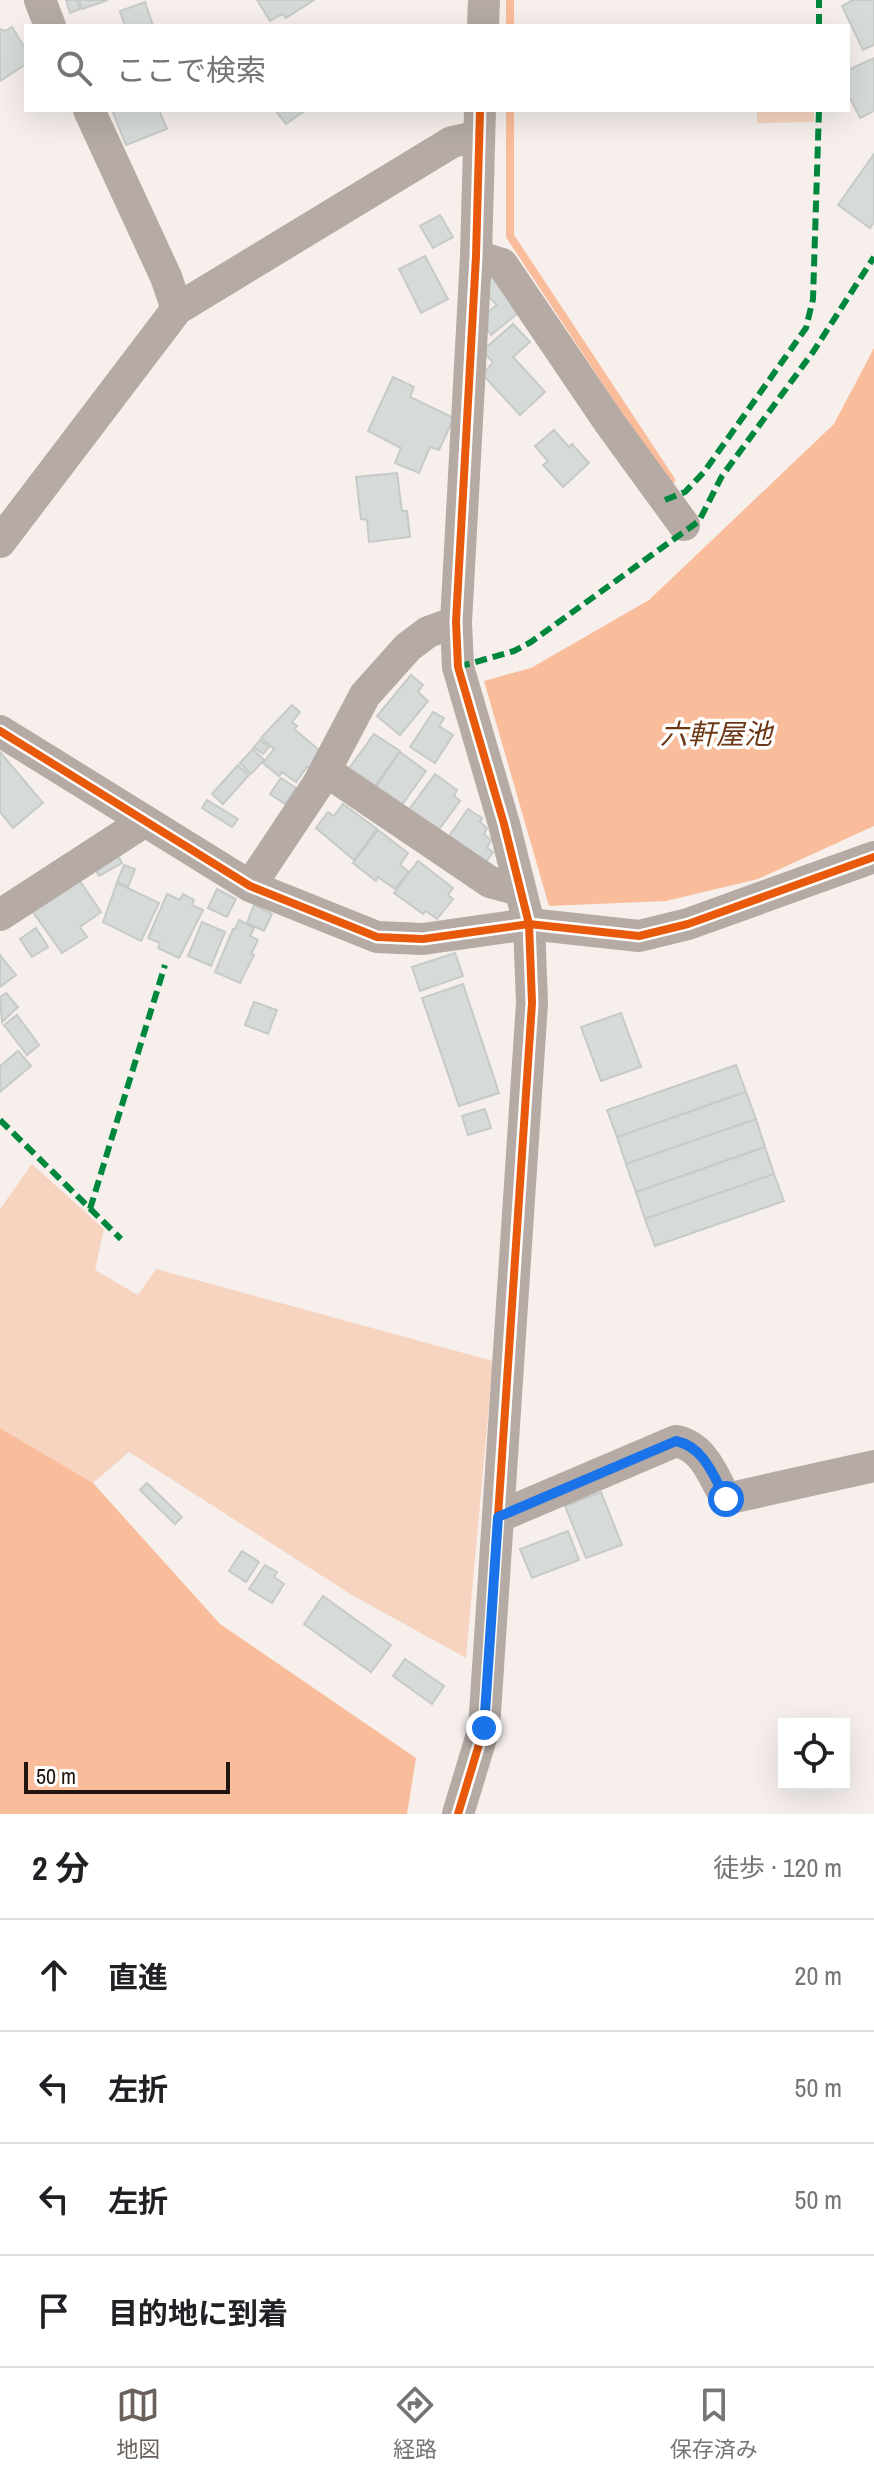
<!DOCTYPE html>
<html lang="ja">
<head>
<meta charset="utf-8">
<style>
  :root { --surface:#fff; --page:#f6f6f6; --text:#202124; --muted:#757577; --line:#e0e0e0; --accent:#6b615c }
  body { margin:0; font-family:"Archivo Narrow","Noto Sans JP",sans-serif; background:var(--page); color:var(--text) }
  .controls { position:absolute; right:24px; bottom:24px; display:grid; overflow:hidden; border-radius:0px; box-shadow:0 8px 32px #0002 }
  .controls button { width:72px; height:72px; display:grid; place-items:center; padding:0; border:0; border-bottom:2px solid var(--line); background:var(--surface); color:var(--text); font:40px sans-serif }
  .scale { position:absolute; left:24px; bottom:20px; width:206px; box-sizing:border-box; padding-left:8px; border:4px solid #20150f; border-top:0; font-size:22px; line-height:28px; white-space:nowrap; color:#20150f; -webkit-text-stroke:6px #fefefe; paint-order:stroke }
  .stop { position:absolute; width:24px; height:24px; margin:-18px; border:6px solid #1a73e8; border-radius:50%; background:#fff }
  .stop.end { background:#1a73e8; border-color:#fff; box-shadow:0 2px 8px #0008 }
  .list { margin:0; padding:0; list-style:none }
  h2 { display:flex; justify-content:space-between; align-items:center; height:104px; margin:0; padding:0 32px; font-size:34px }
  h2 small { font-size:26px; font-weight:400; color:var(--muted) }
  .list li { display:grid; grid-template-columns:52px 1fr auto; gap:24px; align-items:center; box-sizing:border-box; height:112px; padding:0 32px; border-top:2px solid var(--line) }
  .list b { display:block; font-size:30px; white-space:nowrap }
  .list em { font-size:26px; font-style:normal; color:var(--muted) }
  .icon { flex:none; width:44px; height:44px; fill:none; stroke:currentColor; stroke-width:2; stroke-linecap:round; stroke-linejoin:round }
  .map { position:relative; flex:none; width:874px; height:1814px; overflow:hidden }
  .search { position:absolute; background:var(--surface); box-shadow:0 8px 32px #0002; left:24px; right:24px; top:24px; height:88px; display:flex; align-items:center; gap:20px; box-sizing:border-box; padding:0 28px; border-radius:0px; color:var(--muted); font-size:30px }
  .sheet { height:552px; background:var(--surface) }
  nav { display:flex; justify-content:space-around; align-items:center; box-sizing:border-box; height:112px; border-top:2px solid var(--line); background:var(--surface); font-size:22px; color:var(--muted) }
  nav a { display:grid; justify-items:center; gap:4px }
  nav .on { color:var(--accent) }
  .map>svg:first-child { display:block }
</style>
</head>
<body>
<div class="map">
<svg width="874" height="1814" viewBox="0 0 874 1814">
  <rect width="100%" height="100%" fill="#f6efeb"/>
  <!-- green -->
  <g fill="#f6d4c0">
    <path d="M757,110H814V122L757,123Z"/>
    <path d="M32,1164L104,1229L95,1270L138,1295L156,1269L493,1361L466,1658L352,1595L129,1452L93,1483L0,1428V1209Z"/>
  </g>
  <!-- water -->
  <g fill="#fabd9b">
    <path d="M874,348V826L758,879L666,901L549,906L484,681L531,668L649,600L834,424Z"/>
    <path d="M0,1428L93,1483L220,1624L416,1758L407,1814H0Z"/>
  </g>
  <g fill="none" stroke-linecap="round" stroke-linejoin="round">
    <!-- stream -->
    <g stroke="#fabd9b" stroke-width="8">
      <path d="M510,0V26"/>
      <path d="M510,110V236L671,480"/>
    </g>
  </g>
  <!-- building -->
  <g fill="#d6dad9" stroke="#c6cbc8" stroke-width="2">
    <path d="M66,0H77L80,9L70,13Z"/>
    <path d="M79,0H108L82,9Z"/>
    <path d="M257,0H314L286,18L282,14L270,21Z"/>
    <path d="M853,0H874V45L863,50L842,6Z"/>
    <path d="M145,2L153,26H125L120,11Z"/>
    <path d="M12,27L26,50V64L0,81V29L5,31Z"/>
    <path d="M874,58V111L860,118L848,94V70Z"/>
    <path d="M112,110H159L167,129L126,145Z"/>
    <path d="M275,110H306L286,124Z"/>
    <path d="M874,154V222L870,228L838,205Z"/>
    <path d="M440,215L453,237L433,248L420,226Z"/>
    <path d="M425,256L448,299L421,313L399,269Z"/>
    <path d="M496,274L524,308L491,335L486,328V313L497,305L487,295V281Z"/>
    <path d="M513,324L530,342L513,357L545,392L520,415L483,375L493,362L482,351Z"/>
    <path d="M393,377L414,387L410,397L454,418L439,450L430,447L419,473L395,463L401,448L368,431Z"/>
    <path d="M554,430L569,447L572,444L589,463L563,487L543,465L548,461L535,446Z"/>
    <path d="M397,473L402,511H407L410,537L369,542L367,520L361,519L356,477Z"/>
    <path d="M411,675L423,685L418,692L428,701L400,735L377,716Z"/>
    <path d="M292,705L300,712L292,722L297,726L294,729L319,750L310,768L307,767L296,782L282,772L279,776L263,763L274,749L261,738Z"/>
    <path d="M433,712L444,718L439,726L453,735L435,763L410,747Z"/>
    <path d="M374,734L400,751L372,790L347,771Z"/>
    <path d="M260,740L269,747L263,754L254,747Z"/>
    <path d="M253,749L264,760L251,774L240,763Z"/>
    <path d="M0,752L43,803L13,828L0,812Z"/>
    <path d="M400,752L426,771L399,809L373,791Z"/>
    <path d="M238,765L249,775L223,804L212,794Z"/>
    <path d="M435,774L457,790L454,796L460,801L434,836L405,815Z"/>
    <path d="M281,778L296,788L285,804L270,794Z"/>
    <path d="M207,800L238,819L232,827L202,808Z"/>
    <path d="M343,804L377,829L354,860L316,828L328,812L334,816Z"/>
    <path d="M468,809L482,818L480,822L487,828L484,834L491,840L487,848L493,852L483,866L446,840Z"/>
    <path d="M378,830L408,853L400,865L409,872L395,889L378,877L376,881L353,863Z"/>
    <path d="M114,849L122,863L99,876L91,861Z"/>
    <path d="M418,861L453,888L448,895L453,899L437,919L426,911L423,914L394,893Z"/>
    <path d="M124,865L135,869L128,887L117,882Z"/>
    <path d="M73,871L101,912L80,927L87,937L62,953L33,912Z"/>
    <path d="M117,883L159,903L141,941L103,922Z"/>
    <path d="M217,889L236,899L227,917L208,908Z"/>
    <path d="M167,894L180,900L183,894L194,900L192,905L203,910L179,958L158,948L160,943L148,938Z"/>
    <path d="M254,905L272,914L264,931L247,923Z"/>
    <path d="M239,920L254,928L250,936L258,940L251,954L254,955L240,983L215,972L233,929H235Z"/>
    <path d="M202,922L225,932L211,966L188,956Z"/>
    <path d="M36,928L48,947L32,957L20,939Z"/>
    <path d="M455,953L463,976L420,991L412,967Z"/>
    <path d="M0,955L16,975L0,987Z"/>
    <path d="M463,984L499,1093L459,1106L422,998Z"/>
    <path d="M6,993L18,1007L2,1022L0,997Z"/>
    <path d="M254,1002L277,1010L268,1034L245,1025Z"/>
    <path d="M621,1013L641,1067L601,1081L581,1027Z"/>
    <path d="M17,1015L39,1045L27,1055L4,1025Z"/>
    <path d="M18,1051L31,1066L0,1092V1066Z"/>
    <path d="M736,1065L746,1092L617,1137L607,1110Z"/>
    <path d="M746,1092L756,1119L626,1164L617,1137Z"/>
    <path d="M485,1109L491,1128L468,1135L462,1116Z"/>
    <path d="M756,1119L765,1147L636,1192L626,1164Z"/>
    <path d="M765,1147L774,1174L645,1219L636,1192Z"/>
    <path d="M774,1174L784,1201L655,1246L645,1219Z"/>
    <path d="M147,1483L182,1517L175,1524L140,1490Z"/>
    <path d="M601,1492L622,1545L586,1558L565,1506Z"/>
    <path d="M568,1531L579,1560L532,1578L520,1549Z"/>
    <path d="M242,1551L259,1562L246,1582L229,1571Z"/>
    <path d="M265,1565L277,1572L274,1577L284,1584L272,1603L249,1589Z"/>
    <path d="M323,1596L391,1645L371,1672L304,1624Z"/>
    <path d="M405,1659L444,1686L432,1704L393,1676Z"/>
  </g>
  <g fill="none" stroke-linecap="round" stroke-linejoin="round">
    <!-- minor -->
    <g stroke="#b5aaa4" stroke-width="32">
      <path d="M40,0L50,26"/>
      <path d="M483,26L484,0"/>
      <path d="M89,110L166,277L177,309"/>
      <path d="M476,256L502,264L609,422L684,525"/>
      <path d="M0,542L177,309L452,142L479,136"/>
      <path d="M0,731L250,886L377,937L423,939L529,924L639,936L688,924L874,857"/>
      <path d="M326,771L490,882L520,890"/>
      <path d="M250,886L318,784L365,695L408,647L428,632L456,622"/>
      <path d="M0,915L145,821"/>
      <path d="M498,1517L676,1441C704,1447 713,1475 726,1499L874,1466"/>
      <path d="M458,1814L484,1728L532,1003L529,924L504,824L458,667L456,622L476,256L480,110"/>
    </g>
    <!-- quiet -->
    <g stroke="#00873e" stroke-width="6" stroke-dasharray="12 6" stroke-linecap="butt">
      <path d="M819,26V0"/>
      <path d="M665,500L685,492L704,472L806,328L813,299L819,110"/>
      <path d="M458,667L514,651L531,642L699,521L722,476L813,352L874,257"/>
      <path d="M0,1120L121,1239"/>
      <path d="M90,1209L165,965"/>
    </g>
    <defs>
      <g id="cycleway">
        <path d="M0,731L250,886L377,937L423,939L529,924L639,936L688,924L874,857"/>
        <path d="M458,1814L484,1728L532,1003L529,924L504,824L458,667L456,622L476,256L480,110"/>
      </g>
    </defs>
    <!-- cycleway casing -->
    <use href="#cycleway" stroke="#fefefe" stroke-width="13"/>
    <!-- cycleway -->
    <use href="#cycleway" stroke="#e8590c" stroke-width="8"/>
  </g>
  <g fill="none" stroke-linecap="round" stroke-linejoin="round">
    <!-- route -->
    <path stroke="#1a73e8" stroke-width="10" d="M484,1728L498,1517L676,1441C704,1447 713,1475 726,1499"/>
  </g>
  <g text-anchor="middle" stroke-width="7" stroke-linejoin="round" paint-order="stroke">
    <!-- water labels -->
    <g font-size="28" font-style="italic" fill="#6c3715" stroke="#fefefe">
      <text x="716" y="744">六軒屋池</text>
    </g>
  </g>
</svg>
<div class="controls">
<button><svg class="icon" aria-label="locate" viewBox="0 0 24 24"><circle cx="12" cy="12" r="6"/><path d="M12 2v4M12 18v4M2 12h4M18 12h4"/></svg></button>
</div>
<div class="scale">50 m</div>
<div class="stop" style="left:726px;top:1499px"></div>
<div class="stop end" style="left:484px;top:1728px"></div>
<div class="search"><svg class="icon" aria-label="search" viewBox="0 0 24 24"><circle cx="10" cy="10" r="6"/><path d="M15 15l6 6"/></svg>ここで検索</div>
</div>
<section class="sheet">
<h2>2 分<small>徒歩 · 120 m</small></h2>
<ul class="list">
<li><svg class="icon" aria-label="ahead" viewBox="0 0 24 24"><path d="M12 20V5M6 11l6-6 6 6"/></svg><div><b>直進</b></div><em>20 m</em></li>
<li><svg class="icon" aria-label="left" viewBox="0 0 24 24"><path d="M17 20v-9H6M10 6l-5 5 5 5"/></svg><div><b>左折</b></div><em>50 m</em></li>
<li><svg class="icon" aria-label="left" viewBox="0 0 24 24"><path d="M17 20v-9H6M10 6l-5 5 5 5"/></svg><div><b>左折</b></div><em>50 m</em></li>
<li><svg class="icon" aria-label="arrive" viewBox="0 0 24 24"><path d="M6 21V4h12l-3 4 3 4H6"/></svg><div><b>目的地に到着</b></div></li>
</ul>
</section>
<nav>
<a class="on"><svg class="icon" aria-label="map" viewBox="0 0 24 24"><path d="M3 6l6-2 6 2 6-2v14l-6 2-6-2-6 2zM9 4v14M15 6v14"/></svg>地図</a>
<a><svg class="icon" aria-label="directions" viewBox="0 0 24 24"><path d="M12 3l9 9-9 9-9-9zM9 14v-3h6M13 9l2 2-2 2"/></svg>経路</a>
<a><svg class="icon" aria-label="saved" viewBox="0 0 24 24"><path d="M7 4h10v16l-5-4-5 4z"/></svg>保存済み</a>
</nav>
</body>
</html>
